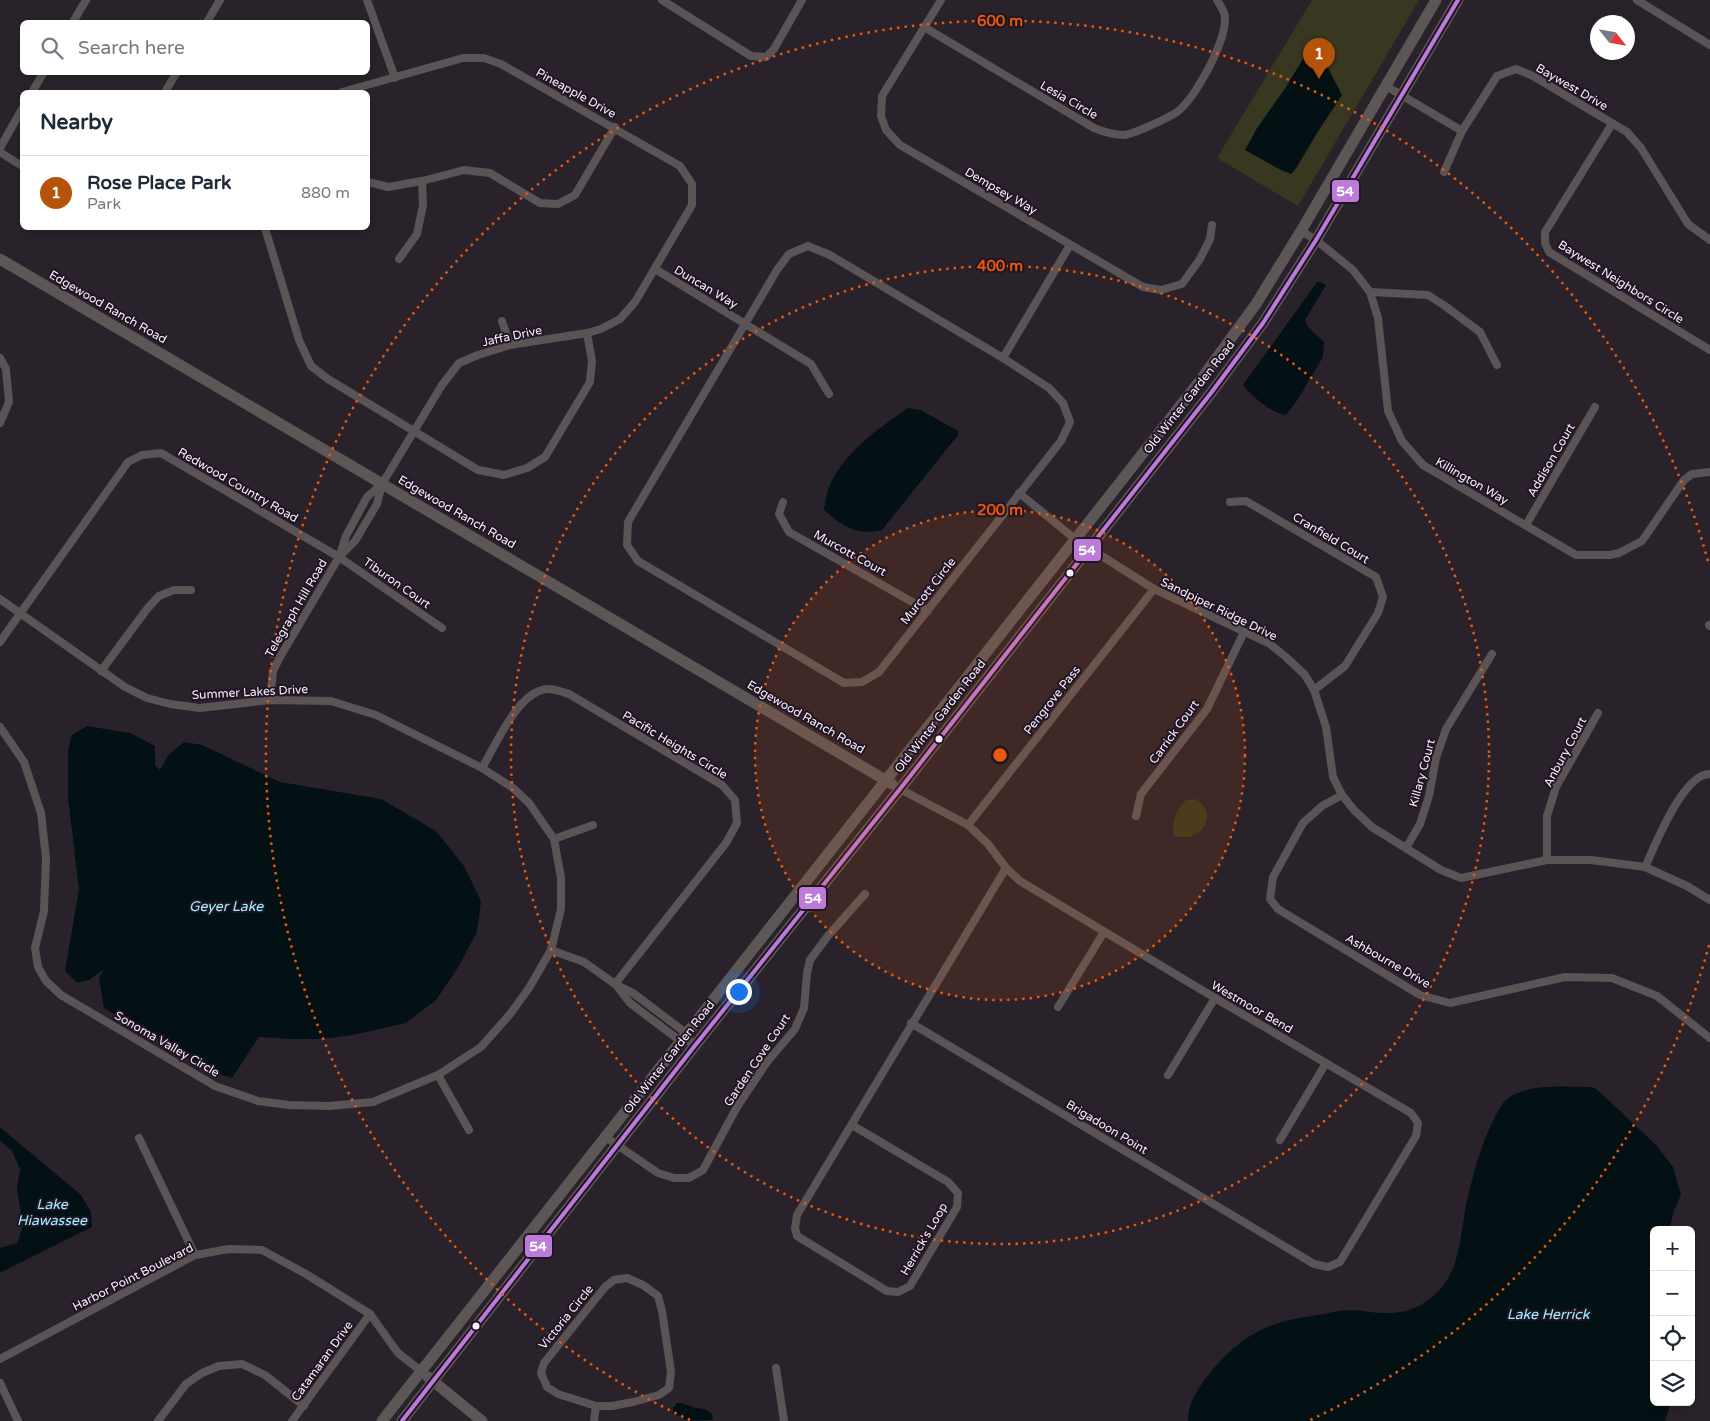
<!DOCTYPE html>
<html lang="en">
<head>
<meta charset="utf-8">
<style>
  :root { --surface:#fff; --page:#f6f6f7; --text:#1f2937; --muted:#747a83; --line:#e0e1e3; --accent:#b45309 }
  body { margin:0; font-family:"Varela Round",sans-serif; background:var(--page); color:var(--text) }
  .controls { position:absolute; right:15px; bottom:15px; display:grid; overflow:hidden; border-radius:8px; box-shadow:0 2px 8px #0003 }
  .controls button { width:45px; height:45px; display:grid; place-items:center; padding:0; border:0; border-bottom:1px solid var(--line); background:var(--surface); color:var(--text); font:25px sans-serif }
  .compass { position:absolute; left:1590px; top:15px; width:45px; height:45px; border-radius:50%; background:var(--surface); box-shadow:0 2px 8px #0003; rotate:121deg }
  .you { position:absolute; left:738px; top:991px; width:18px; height:18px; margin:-12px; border:4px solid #fff; border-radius:50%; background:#1a73e8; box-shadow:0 0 0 8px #1a73e833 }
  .badge { display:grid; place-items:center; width:32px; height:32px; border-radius:50%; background:var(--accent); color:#fff; font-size:16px; font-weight:700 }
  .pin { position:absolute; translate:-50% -41px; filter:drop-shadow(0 1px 2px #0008) }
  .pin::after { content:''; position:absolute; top:26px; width:18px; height:15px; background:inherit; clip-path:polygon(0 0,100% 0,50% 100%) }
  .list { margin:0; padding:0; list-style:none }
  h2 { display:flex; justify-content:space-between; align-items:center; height:65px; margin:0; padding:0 20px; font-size:21px }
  h2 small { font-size:16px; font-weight:400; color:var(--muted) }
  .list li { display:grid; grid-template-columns:32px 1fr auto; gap:15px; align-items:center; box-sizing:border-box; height:75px; padding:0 20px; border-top:1px solid var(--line) }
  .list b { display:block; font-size:19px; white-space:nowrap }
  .list p { margin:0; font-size:16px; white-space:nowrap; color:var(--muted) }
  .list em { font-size:16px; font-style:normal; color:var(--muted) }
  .icon { flex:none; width:28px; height:28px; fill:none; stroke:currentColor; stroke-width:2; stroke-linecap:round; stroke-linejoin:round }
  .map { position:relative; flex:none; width:1710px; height:1421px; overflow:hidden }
  .search { position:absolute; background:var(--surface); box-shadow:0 2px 8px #0003; left:20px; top:20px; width:350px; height:55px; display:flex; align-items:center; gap:12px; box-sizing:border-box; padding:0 18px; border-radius:8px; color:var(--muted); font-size:19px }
  .panel { position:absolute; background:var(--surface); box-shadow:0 2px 8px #0003; left:20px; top:90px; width:350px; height:140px; border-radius:8px }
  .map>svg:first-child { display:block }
</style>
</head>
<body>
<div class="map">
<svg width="1710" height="1421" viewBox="0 0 1710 1421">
  <rect width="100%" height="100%" fill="#29222b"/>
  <!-- green -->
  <g fill="#37381f">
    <path d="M1312,0H1419L1298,206L1217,158Z"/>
    <path d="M1195,799C1214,808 1209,832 1189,837C1184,838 1178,836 1173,836C1173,818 1174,814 1186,800Z"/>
  </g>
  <!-- water -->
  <g fill="#041114">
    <path d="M1314,41L1342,95L1317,133L1297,167L1291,174L1281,170L1245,150L1257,128L1284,90Z"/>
    <path d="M1317,282H1321L1326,285L1305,320L1309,328L1324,342L1323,357L1296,402L1286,415C1273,414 1251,396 1243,385Z"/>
    <path d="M908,408L921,410L958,431V435L882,530C857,536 842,526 824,510C825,503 826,494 829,487C844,452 878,429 908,408Z"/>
    <path d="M87,726L130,733L155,746V765L160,770L169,754L184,742L202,745L280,782L381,799L436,831L464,866L481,901L477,932L457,969L436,1000L406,1023L353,1035L322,1039H291L259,1037L232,1078L216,1073L104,1008L99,978L104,969L89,980L77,983L65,971L79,889L68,798V750L72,735Z"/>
    <path d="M1590,1087L1595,1088L1602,1094L1656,1145L1673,1167L1681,1195L1674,1210L1669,1230H1654V1402H1671L1665,1421H1188C1188,1400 1201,1384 1214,1368C1245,1332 1272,1321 1318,1315C1329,1313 1341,1310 1352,1310C1362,1310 1372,1313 1382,1313C1395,1314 1411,1311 1422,1304C1460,1282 1459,1243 1466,1205C1473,1176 1480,1146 1494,1119C1499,1109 1504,1098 1515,1094C1537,1084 1566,1087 1590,1087Z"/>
    <path d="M0,1127L81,1195L91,1212L92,1227L0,1273V1248L17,1243L23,1226L17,1189L20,1169L12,1151L0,1141Z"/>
    <path d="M677,1403H682L696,1408L705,1409L712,1414L713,1420L688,1421L673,1413V1408Z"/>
  </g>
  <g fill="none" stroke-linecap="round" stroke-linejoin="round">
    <!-- street -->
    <g stroke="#5a5457" stroke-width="8">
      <path d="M367,0L395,78"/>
      <path d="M662,0L751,56L766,57L774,49L802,0"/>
      <path d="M941,0L882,96L881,116L886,130L900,145L1143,287L1161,290L1182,284L1200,259L1210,239L1212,225"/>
      <path d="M1637,0L1710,45"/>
      <path d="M73,22L86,0"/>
      <path d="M207,22L220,0"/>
      <path d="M924,27L1094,128C1104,132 1113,135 1124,135C1134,134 1168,118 1177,112C1196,97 1226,42 1225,17C1225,12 1220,5 1217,0"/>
      <path d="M1386,86L1462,131"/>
      <path d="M32,92L44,72"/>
      <path d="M165,92L177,72"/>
      <path d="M1612,124L1545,232V243L1549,252L1710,350"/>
      <path d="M0,148L22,109"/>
      <path d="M0,152L22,166"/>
      <path d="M1444,172L1462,131L1497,76L1516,69L1533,76L1627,132L1641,148L1688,224L1710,240"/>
      <path d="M368,182L388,187L422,181L464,170L490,173L540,203L558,204L575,195L615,127"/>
      <path d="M265,228L299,340L311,366L328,379L478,470L504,475L527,468L545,457L590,382L592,361L587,333"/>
      <path d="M1301,231L1316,240L1353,270L1370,292L1378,318L1388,411L1402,441L1423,465L1576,555H1610L1619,553L1642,541L1684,480L1692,474L1710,472"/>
      <path d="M808,246L830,255L1003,358L1049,388L1063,403L1070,422L1061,441L879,672L862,682L844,683L638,561L627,545L628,522L777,270L789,254Z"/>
      <path d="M399,259L417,234L423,205L422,181"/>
      <path d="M655,269L811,364L829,394"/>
      <path d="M1370,292L1428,295L1445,306L1480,332L1497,365"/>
      <path d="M502,321L510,345"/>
      <path d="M0,358L6,369L9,402L0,423"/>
      <path d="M1003,358L1070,245"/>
      <path d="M1019,493L1075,539L1154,589L1270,644L1286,657L1305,675L1314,690L1326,727L1333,777L1342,795L1354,810L1372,827L1441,870L1461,878L1547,860H1591L1645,867L1687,886L1710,900"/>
      <path d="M783,502L779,514L789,532L928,611"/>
      <path d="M1230,502L1246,501L1376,577L1383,597L1378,613L1345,666L1314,690"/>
      <path d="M1526,525L1595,407"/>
      <path d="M339,557L346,536L367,497L382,484L442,385L459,363L478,355L510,345L587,333L601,329L620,319L635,302L692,205V184L680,166L501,64L484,58H463L342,92"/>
      <path d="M0,599L125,687L147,698L170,704L200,708L270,700L331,701L376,715L482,768L513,788L529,803L554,839L561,878V909L551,950L529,988L511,1013L481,1047L438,1075L373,1102L329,1106L289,1105L258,1101L215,1086L61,995L46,981L38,967L35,948L44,911L46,858L41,813L24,762L0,727"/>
      <path d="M1709,625L1710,626"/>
      <path d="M0,642L128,462L142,455L161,453L339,557L442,628"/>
      <path d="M101,671L147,609L159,596L174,590H191"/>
      <path d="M270,700L273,671L280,657L339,557L355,541L377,504L382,484"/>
      <path d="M482,768C496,745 517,693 546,689C554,688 561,692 569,694L722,785L735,800L737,823L726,843L615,984"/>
      <path d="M900,789L968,825L988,844L1006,868L1020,881L1215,998L1411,1113L1418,1123L1416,1136L1340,1262L1328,1267L1314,1264L911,1023"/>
      <path d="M1342,795L1322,806L1303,823L1273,877L1270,899L1278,909L1420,995L1450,1003L1565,977L1612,978L1657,996L1710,1038"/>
      <path d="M1136,816L1141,794L1207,709L1244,632"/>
      <path d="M968,825L1154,589"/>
      <path d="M554,839L593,825"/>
      <path d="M1406,848L1420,824L1429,796L1436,758L1446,729L1492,654"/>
      <path d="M1547,860V816L1556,787L1598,713"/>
      <path d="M1645,867C1655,846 1683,773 1710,774"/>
      <path d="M551,950L584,962L615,984L633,993L686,1033L693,1048"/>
      <path d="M617,986L630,1003L683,1043"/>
      <path d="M1058,1007L1104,932"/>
      <path d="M438,1075L469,1130"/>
      <path d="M1168,1075L1215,998"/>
      <path d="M852,1125L948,1182L958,1193L957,1207L910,1286L898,1292L887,1291L797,1236L795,1228L797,1215L1006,868"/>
      <path d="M604,1136L658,1173L674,1178H689L703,1170L737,1107L767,1062L795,1029L804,1008L807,973L810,960L827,937L865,894"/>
      <path d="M139,1138L195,1255"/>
      <path d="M1280,1140L1326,1063"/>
      <path d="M627,1278L643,1285L658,1296L662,1311L671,1372L669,1388L659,1395L633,1402L612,1406H596L558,1394L547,1387L541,1373L544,1363L605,1287L614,1280Z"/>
      <path d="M0,1359L195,1255L229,1249L262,1250L306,1274L370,1314L398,1353L421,1371"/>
      <path d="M776,1368L784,1421"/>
      <path d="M0,1383L18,1421"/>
      <path d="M158,1421L186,1384L202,1373L219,1366L242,1364L265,1375L304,1406"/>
      <path d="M292,1421L370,1314"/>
      <path d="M594,1421L596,1406"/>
    </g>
    <!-- secondary -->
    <g stroke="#5d5657" stroke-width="11">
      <path d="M0,259L892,784"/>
      <path d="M428,1377L482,1421"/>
      <path d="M382,1421L1199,382L1256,304L1301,231L1436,0"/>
      <path d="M402,1421L693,1048L900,789L1211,393L1263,323L1316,240L1458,0"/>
    </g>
    <defs>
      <path id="bus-1" d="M402,1421L693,1048L900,789L1211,393L1263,323L1316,240L1458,0"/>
    </defs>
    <!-- bus-1 casing -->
    <use href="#bus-1" stroke="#211525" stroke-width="8"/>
    <!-- bus-1 -->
    <use href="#bus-1" stroke="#bd7bd9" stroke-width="4"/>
  </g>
  <!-- distance rings -->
  <circle cx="1000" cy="755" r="245" fill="#e8590c" fill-opacity=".12"/>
  <g fill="none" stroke="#e8590c" stroke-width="2.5" stroke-dasharray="2.5 5">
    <circle cx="1000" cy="755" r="245"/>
    <circle cx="1000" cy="755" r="489"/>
    <path d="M1709 945A734 734 0 0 1 1310 1420M690 1420A734 734 0 1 1 1709 565"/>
  </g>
  <!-- markers -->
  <g fill="#f8effb" stroke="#211525" stroke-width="2">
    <circle cx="1070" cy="573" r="4.5"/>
    <circle cx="939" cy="739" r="4.5"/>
    <circle cx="476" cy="1326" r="4.5"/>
  </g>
  <g text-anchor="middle" stroke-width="4" stroke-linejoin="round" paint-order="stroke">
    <!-- street labels -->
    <g font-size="12" fill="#f8effb" stroke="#211525">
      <text transform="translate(1572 87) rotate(30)" y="4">Baywest Drive</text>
      <text transform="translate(576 93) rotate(29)" y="4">Pineapple Drive</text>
      <text transform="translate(1069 100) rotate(30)" y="4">Lesia Circle</text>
      <text transform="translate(1001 191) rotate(30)" y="4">Dempsey Way</text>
      <text transform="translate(1621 282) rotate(32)" y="4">Baywest Neighbors Circle</text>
      <text transform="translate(706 287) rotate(31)" y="4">Duncan Way</text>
      <text transform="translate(108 307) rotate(30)" y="4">Edgewood Ranch Road</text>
      <text transform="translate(512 336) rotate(-12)" y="4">Jaffa Drive</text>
      <text transform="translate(1189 397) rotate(-52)" y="4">Old Winter Garden Road</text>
      <text transform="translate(1551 460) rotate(-60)" y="4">Addison Court</text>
      <text transform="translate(1472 481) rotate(30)" y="4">Killington Way</text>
      <text transform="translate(238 485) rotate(30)" y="4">Redwood Country Road</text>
      <text transform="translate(457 512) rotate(30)" y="4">Edgewood Ranch Road</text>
      <text transform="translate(1331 538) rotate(31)" y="4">Cranfield Court</text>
      <text transform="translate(850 553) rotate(29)" y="4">Murcott Court</text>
      <text transform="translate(397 583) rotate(35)" y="4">Tiburon Court</text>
      <text transform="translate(928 591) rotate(-52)" y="4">Murcott Circle</text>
      <text transform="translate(296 608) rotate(-60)" y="4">Telegraph Hill Road</text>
      <text transform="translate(1219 609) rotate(26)" y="4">Sandpiper Ridge Drive</text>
      <text transform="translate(250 692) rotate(-3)" y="4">Summer Lakes Drive</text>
      <text transform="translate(1052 700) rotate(-52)" y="4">Pengrove Pass</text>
      <text transform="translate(940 716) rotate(-52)" y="4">Old Winter Garden Road</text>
      <text transform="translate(806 717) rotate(30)" y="4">Edgewood Ranch Road</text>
      <text transform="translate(1174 732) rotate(-54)" y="4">Carrick Court</text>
      <text transform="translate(675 745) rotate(31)" y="4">Pacific Heights Circle</text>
      <text transform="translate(1565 752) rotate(-62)" y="4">Anbury Court</text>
      <text transform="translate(1422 773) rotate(-75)" y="4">Killary Court</text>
      <text transform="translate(1388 961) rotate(30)" y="4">Ashbourne Drive</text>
      <text transform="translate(1252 1007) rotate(30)" y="4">Westmoor Bend</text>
      <text transform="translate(167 1044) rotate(30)" y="4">Sonoma Valley Circle</text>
      <text transform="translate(669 1057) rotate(-52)" y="4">Old Winter Garden Road</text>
      <text transform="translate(757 1060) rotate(-56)" y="4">Garden Cove Court</text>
      <text transform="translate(1107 1127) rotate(31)" y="4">Brigadoon Point</text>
      <text transform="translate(924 1239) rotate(-60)" y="4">Herrick's Loop</text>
      <text transform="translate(133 1277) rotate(-27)" y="4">Harbor Point Boulevard</text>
      <text transform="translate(566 1317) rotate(-51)" y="4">Victoria Circle</text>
      <text transform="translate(322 1361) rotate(-54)" y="4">Catamaran Drive</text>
    </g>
    <!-- water labels -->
    <g font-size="14" font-style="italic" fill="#a0f1fe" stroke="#211525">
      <text x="226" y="911">Geyer Lake</text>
      <text x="52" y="1209">Lake<tspan x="52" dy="16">Hiawassee</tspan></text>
      <text x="1548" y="1319">Lake Herrick</text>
    </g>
  </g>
  <circle cx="1000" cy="755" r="8" fill="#e8590c" stroke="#211525" stroke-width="2.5"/>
  <g font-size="15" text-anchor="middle" font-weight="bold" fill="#e8590c" stroke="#211525" stroke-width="4" stroke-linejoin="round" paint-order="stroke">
    <text x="1000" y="26">600 m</text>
    <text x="1000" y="271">400 m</text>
    <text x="1000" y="515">200 m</text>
  </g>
  <g stroke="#211525" stroke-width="2">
    <rect x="1331" y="179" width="29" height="24" rx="5" fill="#bd7bd9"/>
    <rect x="1073" y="538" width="29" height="24" rx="5" fill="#bd7bd9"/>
    <rect x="798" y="886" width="29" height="24" rx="5" fill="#bd7bd9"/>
    <rect x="524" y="1234" width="29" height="24" rx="5" fill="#bd7bd9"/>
  </g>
  <g font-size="14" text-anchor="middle" font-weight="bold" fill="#fff">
    <text x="1345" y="196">54</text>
    <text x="1087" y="555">54</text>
    <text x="813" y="903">54</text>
    <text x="538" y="1251">54</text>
  </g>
</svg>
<div class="controls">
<button>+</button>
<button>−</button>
<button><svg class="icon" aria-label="locate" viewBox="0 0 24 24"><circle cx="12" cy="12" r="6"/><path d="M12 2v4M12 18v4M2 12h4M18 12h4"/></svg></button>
<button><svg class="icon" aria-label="layers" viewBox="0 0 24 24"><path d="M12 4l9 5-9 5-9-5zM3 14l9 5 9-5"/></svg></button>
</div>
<svg class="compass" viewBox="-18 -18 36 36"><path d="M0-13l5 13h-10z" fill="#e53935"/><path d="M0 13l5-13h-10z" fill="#747a83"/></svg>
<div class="you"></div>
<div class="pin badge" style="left:1319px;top:79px">1</div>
<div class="search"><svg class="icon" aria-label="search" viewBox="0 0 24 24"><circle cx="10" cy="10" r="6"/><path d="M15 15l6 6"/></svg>Search here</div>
<section class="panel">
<h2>Nearby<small></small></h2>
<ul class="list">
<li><span class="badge">1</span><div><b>Rose Place Park</b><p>Park</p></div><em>880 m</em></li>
</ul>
</section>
</div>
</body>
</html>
